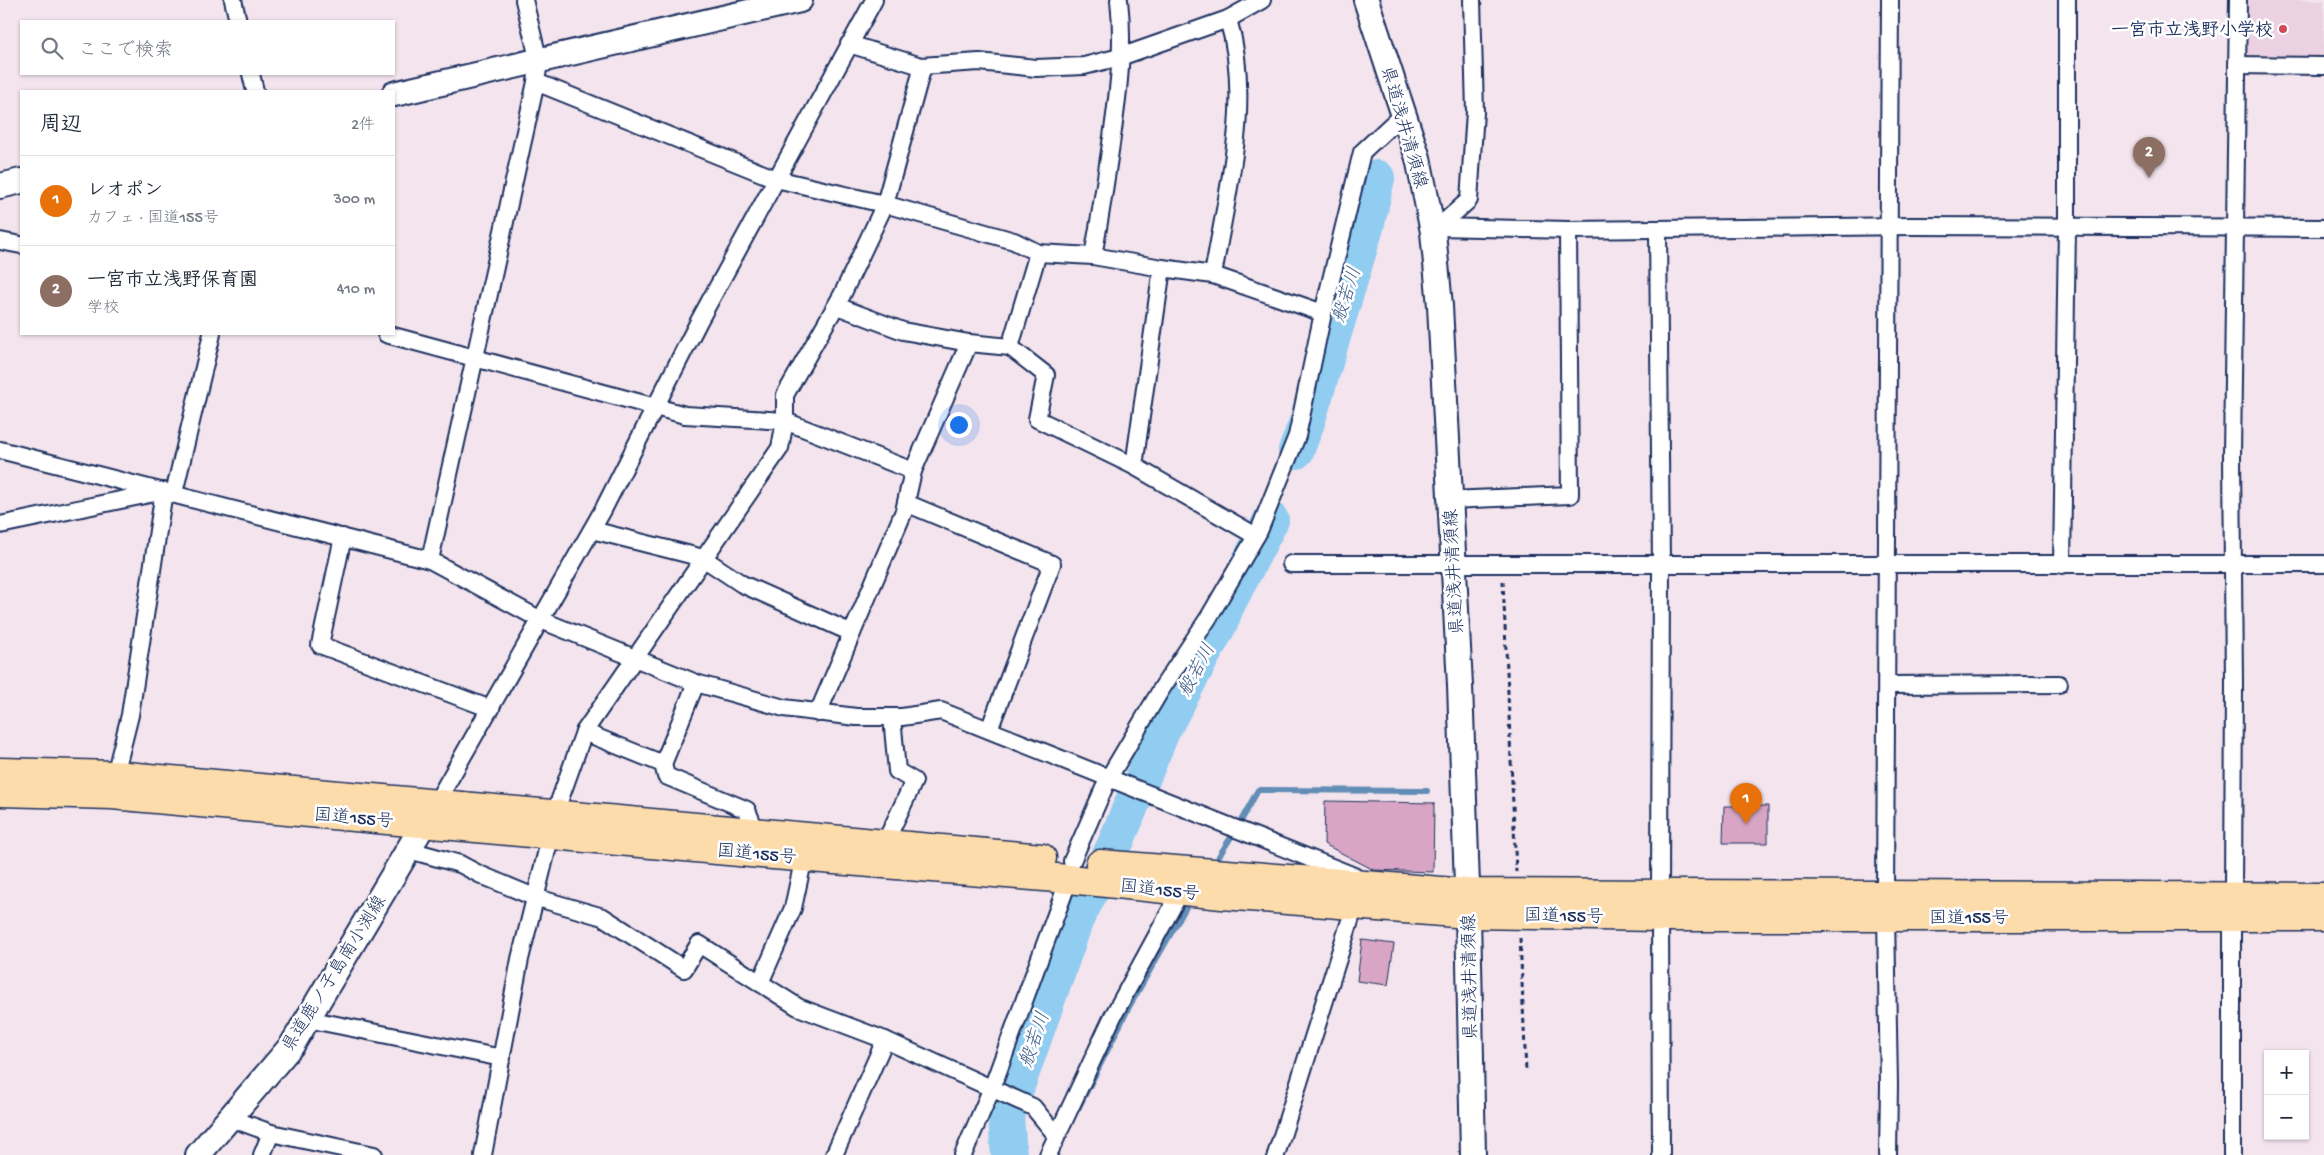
<!DOCTYPE html>
<html lang="ja">
<head>
<meta charset="utf-8">
<style>
  :root { --surface:#fff; --page:#f2f2f3; --text:#1f2937; --muted:#747a83; --line:#e0e1e3; --accent:#d1495b }
  body { margin:0; font-family:"Gochi Hand","Klee One",sans-serif; background:var(--page); color:var(--text) }
  .controls { position:absolute; right:15px; bottom:15px; display:grid; overflow:hidden; border-radius:0px; box-shadow:0 1px 4px #0004 }
  .controls button { width:45px; height:45px; display:grid; place-items:center; padding:0; border:0; border-bottom:1px solid var(--line); background:var(--surface); color:var(--text); font:25px sans-serif }
  .you { position:absolute; left:958px; top:424px; width:18px; height:18px; margin:-12px; border:4px solid #fff; border-radius:50%; background:#1a73e8; box-shadow:0 0 0 8px #1a73e833 }
  .badge { display:grid; place-items:center; width:32px; height:32px; border-radius:50%; background:var(--accent); color:#fff; font-size:16px; font-weight:700 }
  .pin { position:absolute; translate:-50% -41px; filter:drop-shadow(0 1px 2px #0008) }
  .pin::after { content:''; position:absolute; top:26px; width:18px; height:15px; background:inherit; clip-path:polygon(0 0,100% 0,50% 100%) }
  .list { margin:0; padding:0; list-style:none }
  h2 { display:flex; justify-content:space-between; align-items:center; height:65px; margin:0; padding:0 20px; font-size:21px }
  h2 small { font-size:16px; font-weight:400; color:var(--muted) }
  .list li { display:grid; grid-template-columns:32px 1fr auto; gap:15px; align-items:center; box-sizing:border-box; height:90px; padding:0 20px; border-top:1px solid var(--line) }
  .list b { display:block; font-size:19px; white-space:nowrap }
  .list p { margin:0; font-size:16px; white-space:nowrap; color:var(--muted) }
  .list em { font-size:16px; font-style:normal; color:var(--muted) }
  .icon { flex:none; width:28px; height:28px; fill:none; stroke:currentColor; stroke-width:2; stroke-linecap:round; stroke-linejoin:round }
  .map { position:relative; flex:none; width:2324px; height:1155px; overflow:hidden }
  .search { position:absolute; background:var(--surface); box-shadow:0 1px 4px #0004; left:20px; top:20px; width:375px; height:55px; display:flex; align-items:center; gap:12px; box-sizing:border-box; padding:0 18px; border-radius:0px; color:var(--muted); font-size:19px }
  .panel { position:absolute; background:var(--surface); box-shadow:0 1px 4px #0004; left:20px; top:90px; width:375px; height:245px; border-radius:0px }
  .map>svg:first-child { display:block }
</style>
</head>
<body>
<div class="map">
<svg width="2324" height="1155" viewBox="0 0 2324 1155">
  <rect width="100%" height="100%" fill="#f3e4ed"/>
  <filter id="ink" filterUnits="userSpaceOnUse"><feTurbulence type="fractalNoise" baseFrequency=".02" numOctaves="2"/><feDisplacementMap in="SourceGraphic" scale="10" xChannelSelector="R" yChannelSelector="G"/><feConvolveMatrix kernelMatrix="1 2 1 2 8 2 1 2 1" color-interpolation-filters="sRGB"/></filter>
  <g filter="url(#ink)">
    <!-- built -->
    <path fill="#ebd1e1" d="M2243,0H2324V58L2242,59Z"/>
    <g fill="none" stroke-linecap="round" stroke-linejoin="round">
      <!-- stream -->
      <g stroke="#628db6" stroke-width="6">
        <path d="M1241,821L1258,790L1427,791"/>
        <path d="M1219,856L1233,834"/>
        <path d="M1078,1109L1130,1005L1186,907"/>
      </g>
      <!-- river -->
      <g stroke="#91ccf1" stroke-width="36">
        <path d="M1296,451L1307,422L1366,227L1377,178"/>
        <path d="M1009,1155L1006,1117L1076,919L1114,847L1162,731L1221,621L1226,607L1271,520"/>
      </g>
    </g>
    <!-- building -->
    <g fill="#d8a6c4" stroke="#1b2f5e">
      <path d="M1325,801L1434,803L1433,872L1374,870L1324,844Z"/>
      <path d="M1724,806H1768V843H1723Z"/>
      <path d="M1362,940L1394,944L1388,985L1357,981Z"/>
    </g>
    <g fill="none" stroke-linecap="round" stroke-linejoin="round">
      <defs>
        <g id="street">
          <path d="M233,0L238,21"/>
          <path d="M524,0L539,62L536,82L776,179L888,205L1014,241L1038,253L1093,256C1101,214 1107,172 1113,130C1119,87 1124,43 1119,0"/>
          <path d="M849,44L921,66L979,62L1036,68L1084,66L1120,57L1228,19L1262,0"/>
          <path d="M2237,65L2324,66"/>
          <path d="M251,74L255,91"/>
          <path d="M1438,227L1568,230L1912,226L2324,228"/>
          <path d="M1658,229L1661,564L1660,895"/>
          <path d="M1434,231L1469,200L1475,112L1472,0"/>
          <path d="M0,241L21,245"/>
          <path d="M1093,256L1162,268"/>
          <path d="M1213,275C1227,192 1253,101 1228,19"/>
          <path d="M837,306L903,331L969,343"/>
          <path d="M386,334L685,415L785,421L913,471"/>
          <path d="M1010,347L1038,253"/>
          <path d="M0,450L430,560L541,620L696,683L784,708L856,717H902L941,711L1354,876L1355,879"/>
          <path d="M1134,466L1162,268L1213,275L1323,313"/>
          <path d="M174,493L212,334"/>
          <path d="M1449,500L1570,495L1568,230"/>
          <path d="M906,503L1052,564L989,730"/>
          <path d="M0,525L164,491L130,715L115,775"/>
          <path d="M592,530L703,558L742,584L852,633"/>
          <path d="M343,537L320,645L491,709"/>
          <path d="M430,560L536,82"/>
          <path d="M1291,564H2324"/>
          <path d="M2062,565L2067,227V0"/>
          <path d="M1887,685L2059,684"/>
          <path d="M818,713L904,511L913,471L969,343L1010,347L1046,375L1037,419L1134,466L1256,536"/>
          <path d="M584,732L663,764L666,776L747,810L756,832"/>
          <path d="M663,764L696,683"/>
          <path d="M436,803L603,510L699,321L874,0"/>
          <path d="M555,813L584,732L780,448L785,421V395L842,295L885,204L923,66"/>
          <path d="M885,843L914,781L897,771L892,717"/>
          <path d="M409,850L460,864L479,874L534,897L603,917L684,969L699,944L798,1007L885,1040L1033,1107L1056,1135"/>
          <path d="M1072,861L1108,779L1162,688L1209,617L1259,531L1297,436L1323,313L1362,152L1403,114"/>
          <path d="M1885,896L1890,0"/>
          <path d="M2233,896L2234,683L2232,456L2238,0"/>
          <path d="M1886,916L1889,1085L1888,1155"/>
          <path d="M1660,917L1661,1155"/>
          <path d="M2232,917V1155"/>
          <path d="M760,983L793,908L804,857"/>
          <path d="M307,1019L502,1058"/>
          <path d="M230,1118L271,1133L374,1155"/>
          <path d="M262,1155L271,1133"/>
          <path d="M483,1155L520,959L551,834"/>
          <path d="M834,1155L885,1040"/>
          <path d="M963,1155L992,1088L1069,879"/>
          <path d="M1048,1155L1113,1016L1181,891"/>
          <path d="M1276,1155L1355,905"/>
        </g>
        <g id="secondary">
          <path d="M1366,0L1418,158L1433,232L1440,306L1460,685L1468,914L1473,1155"/>
          <path d="M394,94L800,0"/>
          <path d="M0,186L21,181"/>
          <path d="M198,1155L292,1045L432,810"/>
        </g>
        <g id="highway">
          <path d="M0,772L115,775L1042,858"/>
          <path d="M0,792L112,795L761,854L1069,879L1222,895L1468,914L1660,917H2324"/>
          <path d="M1100,864L1467,893L2324,897"/>
        </g>
      </defs>
      <!-- street casing -->
      <use href="#street" stroke="#1b2f5e" stroke-width="20"/>
      <!-- secondary casing -->
      <use href="#secondary" stroke="#1b2f5e" stroke-width="28"/>
      <!-- highway casing -->
      <use href="#highway" stroke="#1b2f5e" stroke-width="31"/>
      <!-- path -->
      <g stroke="#1b2f5e" stroke-width="3" stroke-dasharray="5 4" stroke-linecap="butt">
        <path d="M1503,581L1516,872"/>
        <path d="M1520,938L1526,1072"/>
      </g>
      <!-- street -->
      <use href="#street" stroke="#fff" stroke-width="16"/>
      <!-- secondary -->
      <use href="#secondary" stroke="#fff" stroke-width="24"/>
      <!-- highway -->
      <use href="#highway" stroke="#fddcac" stroke-width="28"/>
    </g>
  </g>
  <!-- markers -->
  <circle fill="#d1495b" stroke="#fff" stroke-width="2" cx="2283" cy="29" r="5"/>
  <g text-anchor="middle" stroke-width="5" stroke-linejoin="round" paint-order="stroke">
    <!-- poi labels -->
    <g font-size="18" font-weight="bold" fill="#1b2f5e" stroke="#fff" text-anchor="end">
      <text x="2273" y="35">一宮市立浅野小学校</text>
    </g>
    <!-- street labels -->
    <g font-size="18" fill="#1b2f5e" stroke="#fff">
      <text transform="translate(1405 127) rotate(74)" y="6">県道浅井清須線</text>
      <text transform="translate(1453 572) rotate(-93)" y="6">県道浅井清須線</text>
      <text transform="translate(354 817) rotate(5)" y="6">国道155号</text>
      <text transform="translate(757 853) rotate(5)" y="6">国道155号</text>
      <text transform="translate(1160 889) rotate(6)" y="6">国道155号</text>
      <text transform="translate(1564 915) rotate(1)" y="6">国道155号</text>
      <text x="1969" y="923">国道155号</text>
      <text transform="translate(333 973) rotate(-58)" y="6">県道鹿ノ子島南小渕線</text>
      <text transform="translate(1469 977) rotate(-91)" y="6">県道浅井清須線</text>
    </g>
    <!-- water labels -->
    <g font-size="19" font-style="italic" fill="#3e5e8a" stroke="#fff">
      <text transform="translate(1345 294) rotate(-72)" y="7">般若川</text>
      <text transform="translate(1195 669) rotate(-62)" y="7">般若川</text>
      <text transform="translate(1033 1039) rotate(-71)" y="7">般若川</text>
    </g>
  </g>
</svg>
<div class="controls">
<button>+</button>
<button>−</button>
</div>
<div class="you"></div>
<div class="pin badge" style="left:1746px;top:824px;background:#e8710a">1</div>
<div class="pin badge" style="left:2149px;top:178px;background:#8d6e63">2</div>
<div class="search"><svg class="icon" aria-label="search" viewBox="0 0 24 24"><circle cx="10" cy="10" r="6"/><path d="M15 15l6 6"/></svg>ここで検索</div>
<section class="panel">
<h2>周辺<small>2件</small></h2>
<ul class="list">
<li><span class="badge" style="background:#e8710a">1</span><div><b>レオポン</b><p>カフェ · 国道155号</p></div><em>300 m</em></li>
<li><span class="badge" style="background:#8d6e63">2</span><div><b>一宮市立浅野保育園</b><p>学校</p></div><em>410 m</em></li>
</ul>
</section>
</div>
</body>
</html>
